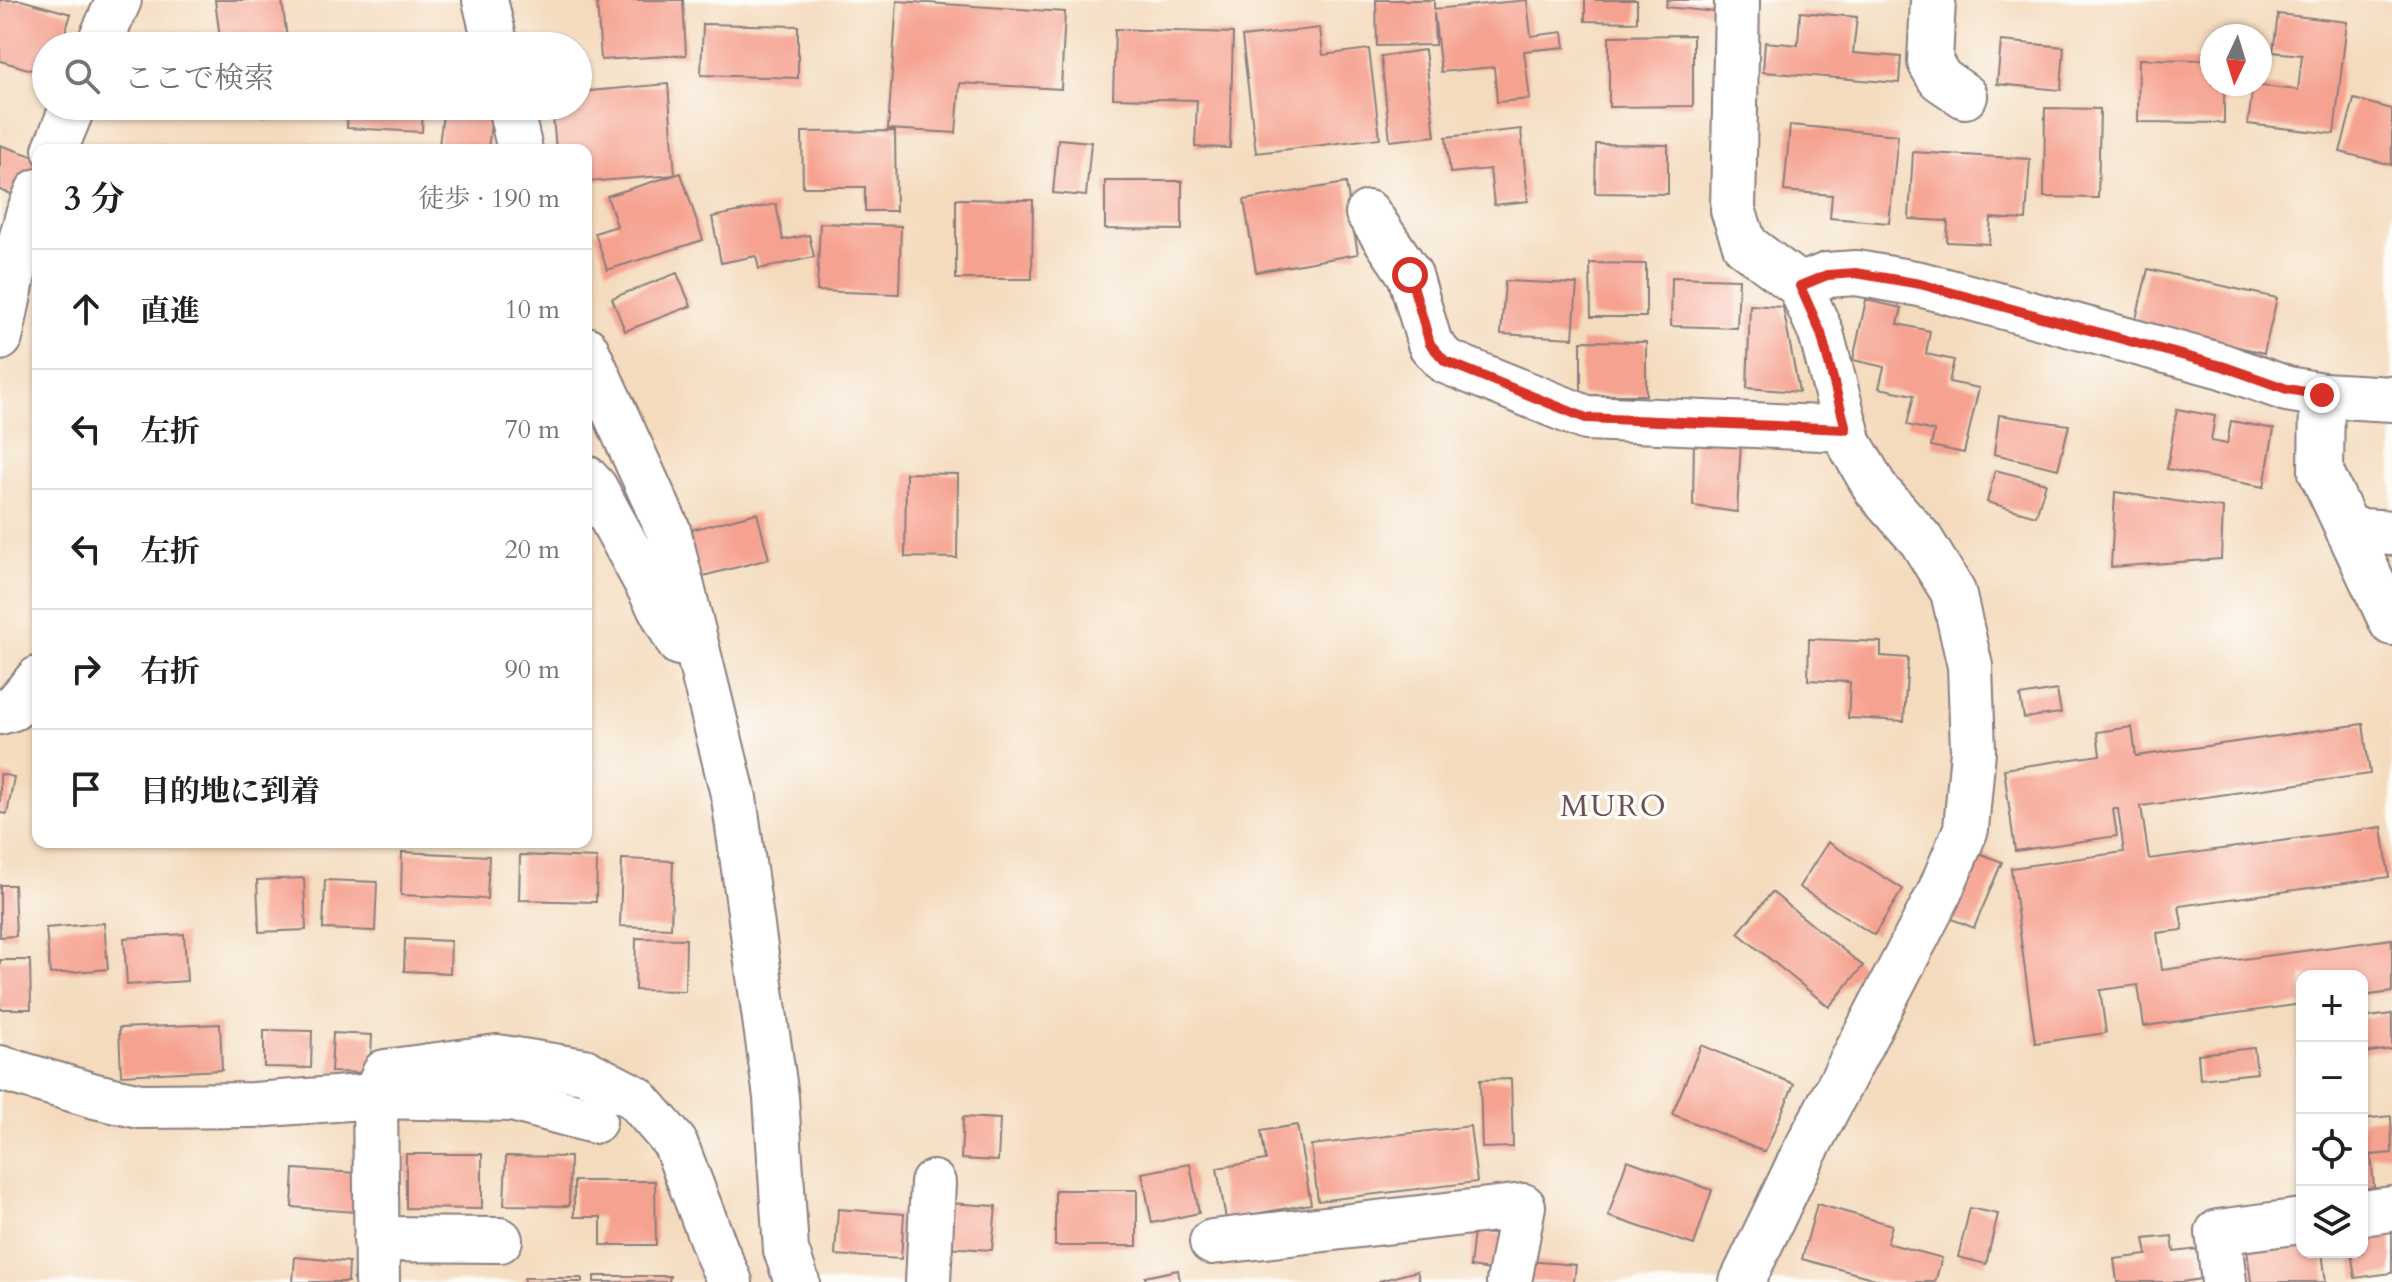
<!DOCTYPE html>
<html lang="ja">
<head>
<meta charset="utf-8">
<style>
  :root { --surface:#fff; --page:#f6f6f6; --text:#202124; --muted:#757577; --line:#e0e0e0 }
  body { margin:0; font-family:Cardo,"Noto Serif JP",serif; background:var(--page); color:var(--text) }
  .controls { position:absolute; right:24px; bottom:24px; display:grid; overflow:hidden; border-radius:16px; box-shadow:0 2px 6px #0004 }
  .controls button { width:72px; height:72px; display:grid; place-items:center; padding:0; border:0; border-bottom:2px solid var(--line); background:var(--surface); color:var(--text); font:40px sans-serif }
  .compass { position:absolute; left:2200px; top:24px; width:72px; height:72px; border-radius:50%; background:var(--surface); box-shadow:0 2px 6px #0004; rotate:184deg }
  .stop { position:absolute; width:24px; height:24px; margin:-18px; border:6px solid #d93025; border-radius:50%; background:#fff }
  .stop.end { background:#d93025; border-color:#fff; box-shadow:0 2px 8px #0008 }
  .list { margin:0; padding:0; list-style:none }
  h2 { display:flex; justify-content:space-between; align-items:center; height:104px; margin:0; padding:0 32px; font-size:34px }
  h2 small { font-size:26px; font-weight:400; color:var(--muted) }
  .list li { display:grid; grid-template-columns:52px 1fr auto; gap:24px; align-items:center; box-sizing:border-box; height:120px; padding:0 32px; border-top:2px solid var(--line) }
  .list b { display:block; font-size:30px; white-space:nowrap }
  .list em { font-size:26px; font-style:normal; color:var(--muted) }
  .icon { flex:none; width:44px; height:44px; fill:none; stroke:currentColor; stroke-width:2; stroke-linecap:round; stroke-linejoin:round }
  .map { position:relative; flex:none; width:2392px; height:1282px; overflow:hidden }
  .search { position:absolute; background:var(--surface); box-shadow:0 2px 6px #0004; left:32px; top:32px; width:560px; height:88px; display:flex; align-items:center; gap:20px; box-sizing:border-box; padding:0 28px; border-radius:44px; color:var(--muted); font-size:30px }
  .panel { position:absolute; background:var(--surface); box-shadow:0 2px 6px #0004; left:32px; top:144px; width:560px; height:704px; border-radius:16px }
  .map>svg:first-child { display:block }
</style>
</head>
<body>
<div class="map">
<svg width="2392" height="1282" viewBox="0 0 2392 1282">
  <rect width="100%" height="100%" fill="#fdfcf7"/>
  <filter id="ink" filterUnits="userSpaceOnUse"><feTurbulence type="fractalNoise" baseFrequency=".0125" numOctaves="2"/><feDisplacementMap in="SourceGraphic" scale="16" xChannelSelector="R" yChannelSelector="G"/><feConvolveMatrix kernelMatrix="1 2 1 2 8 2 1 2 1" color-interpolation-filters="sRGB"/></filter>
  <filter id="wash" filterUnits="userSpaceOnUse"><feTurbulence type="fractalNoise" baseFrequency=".006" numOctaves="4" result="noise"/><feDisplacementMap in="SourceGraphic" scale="32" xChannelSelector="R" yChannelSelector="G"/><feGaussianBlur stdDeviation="1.8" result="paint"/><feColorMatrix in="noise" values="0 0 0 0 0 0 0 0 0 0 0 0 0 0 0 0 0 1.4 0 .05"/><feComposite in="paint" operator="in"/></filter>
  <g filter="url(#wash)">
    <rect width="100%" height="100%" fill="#f4dbbe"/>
    <g id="blocks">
      <!-- building -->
      <g fill="#f6a290">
        <path d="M0,0H21L71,14L61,46H46V74L0,61Z"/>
        <path d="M215,0H282L288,46H221Z"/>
        <path d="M597,0H683L686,55L601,60Z"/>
        <path d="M1376,0H1434V9L1527,0L1531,36L1563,32L1565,47L1524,51L1530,99L1497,102L1494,67L1441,72L1434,13L1435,45L1377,46Z"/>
        <path d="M1585,0H1637V22L1585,21Z"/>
        <path d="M1667,0H1717L1716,12L1666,7Z"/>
        <path d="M897,1L1065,12L1061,89L960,83L956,133L888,129Z"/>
        <path d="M1800,12L1857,17L1853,53L1901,57L1899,83L1763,72L1765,42L1798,45Z"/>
        <path d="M2278,14L2347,22L2334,134L2248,124L2253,85L2298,90L2302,55L2273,52Z"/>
        <path d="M703,24L798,26V78L701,75Z"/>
        <path d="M1320,28L1323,55L1369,49L1380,138L1256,153L1242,37Z"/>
        <path d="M1115,29L1233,33L1230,148L1195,147L1197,100L1113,98Z"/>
        <path d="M1693,35V106L1609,107V36Z"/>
        <path d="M2001,41L2064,47L2061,90L1997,84Z"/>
        <path d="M1425,50L1435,136L1390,141L1381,56Z"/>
        <path d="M2139,59L2212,60V84H2224V123L2138,122Z"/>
        <path d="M668,84L675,175L586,182V150H556L552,106H578V92Z"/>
        <path d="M2354,99L2392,109V165L2340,152Z"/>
        <path d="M261,106H296L297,111L262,116Z"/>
        <path d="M348,106H423L422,132L347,128Z"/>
        <path d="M444,106H493L488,150L439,145Z"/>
        <path d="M2045,108L2100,109L2098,198L2044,197Z"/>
        <path d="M1790,125L1898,135L1889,223L1830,218L1832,195L1784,191Z"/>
        <path d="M1521,129L1528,201L1494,205L1490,169L1450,173L1446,137Z"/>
        <path d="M895,131L896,211H865V187H803L802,132Z"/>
        <path d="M1058,139L1091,142L1086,196L1053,193Z"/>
        <path d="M1596,144L1668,145V194L1595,193Z"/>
        <path d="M0,145L38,158V165L26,199L0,190Z"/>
        <path d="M1913,152L2030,159L2026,220L1991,218L1989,244L1947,242L1948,221L1909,219Z"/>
        <path d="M681,173L703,240L607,270L595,233L617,226L607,196Z"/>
        <path d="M1105,181H1182V230L1105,229Z"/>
        <path d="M1346,183L1358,254L1256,272L1244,200Z"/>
        <path d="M956,199L1033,200L1032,279H956Z"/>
        <path d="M776,204L783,240L809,235L814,257L759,269L756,256L721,263L712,217Z"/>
        <path d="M820,223L901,226L899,294L817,291Z"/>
        <path d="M1590,263L1646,264V317H1591Z"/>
        <path d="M2148,269L2277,298L2264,353L2135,323Z"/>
        <path d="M677,273L691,306L625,331L612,298Z"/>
        <path d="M1672,277L1739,279L1737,328L1671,326Z"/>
        <path d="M1505,281L1577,284L1573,338L1501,334Z"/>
        <path d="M1866,300L1902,308L1898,324L1930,331L1926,354L1954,360L1949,382L1979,388L1964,453L1931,446L1934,431L1907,425L1914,395L1879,388L1884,367L1853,360Z"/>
        <path d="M1750,305L1783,307L1799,392L1747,388Z"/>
        <path d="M1581,341L1646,342V395H1581Z"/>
        <path d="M2177,409L2215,416L2211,441L2227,444L2231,421L2274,429L2264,487L2167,469Z"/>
        <path d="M1999,415L2069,425L2058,469L1994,454Z"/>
        <path d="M1694,436L1741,442L1737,512L1693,506Z"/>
        <path d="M1995,470L2046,483L2036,516L1987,502Z"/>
        <path d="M906,473L958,474L957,558L905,557Z"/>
        <path d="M2115,492L2223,508L2221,559L2111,567Z"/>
        <path d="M757,513L769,559L699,577L687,531Z"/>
        <path d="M1809,639L1881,642V656L1908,658L1904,721L1848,718L1850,682L1808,680Z"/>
        <path d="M2057,690L2061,713L2024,718L2020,696Z"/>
        <path d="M2363,724L2370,774L2141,806L2149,859L2382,827L2389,877L2179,906L2183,930L2157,933L2162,970L2392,939V992L2362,996V976H2302V1004L2144,1026L2138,985L2100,990L2106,1033L2035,1043L2011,868L2124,852L2118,809H2113L2117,836L2015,851L2004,769L2100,755L2097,732L2132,727L2136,756Z"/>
        <path d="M0,774L14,777L7,814L0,813Z"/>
        <path d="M1828,842L1903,889L1874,935L1799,887Z"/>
        <path d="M402,852L489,856L487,899L401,895Z"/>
        <path d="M1979,853L2002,862L1974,928L1952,919Z"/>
        <path d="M520,855L597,858L596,902L519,900Z"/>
        <path d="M622,859L673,861L671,928L620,926Z"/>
        <path d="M304,878L306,930L259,932L257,880Z"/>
        <path d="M325,880L377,882L375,931L323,929Z"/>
        <path d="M0,885H14L16,936L0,937Z"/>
        <path d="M1772,892L1863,966L1829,1007L1738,933Z"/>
        <path d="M104,923L108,969L50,974L46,928Z"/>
        <path d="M184,934L187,981L127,985L124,938Z"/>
        <path d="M636,938L686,939L685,991L635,990Z"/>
        <path d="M405,939L451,941L450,973L404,971Z"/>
        <path d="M0,960H30L31,1009H0Z"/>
        <path d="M2392,1014V1049L2362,1053V1018Z"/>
        <path d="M220,1024L222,1070L121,1075L119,1028Z"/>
        <path d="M264,1030L312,1031L311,1068L264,1067Z"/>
        <path d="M333,1033L372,1035L370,1073L331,1072Z"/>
        <path d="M1701,1045L1794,1084L1765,1152L1672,1114Z"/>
        <path d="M2254,1048L2257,1073L2200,1079L2198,1054Z"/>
        <path d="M1511,1079L1513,1147L1482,1148L1480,1080Z"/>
        <path d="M2391,1116L2392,1153L2371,1155L2374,1187L2362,1189V1119Z"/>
        <path d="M963,1117L1000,1119L998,1161L961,1159Z"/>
        <path d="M1297,1125L1311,1204L1226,1219L1217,1168L1266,1160L1261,1131Z"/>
        <path d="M1470,1126L1477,1182L1318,1201L1311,1145Z"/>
        <path d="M406,1154H482V1209L406,1208Z"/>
        <path d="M506,1156L570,1157L569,1206L504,1205Z"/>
        <path d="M1627,1160L1712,1190L1694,1245L1608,1216Z"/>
        <path d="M1190,1164L1199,1213L1152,1223L1142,1173Z"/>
        <path d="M294,1169L357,1173L354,1212L292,1207Z"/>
        <path d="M574,1181H655L656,1245H601V1217H574Z"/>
        <rect x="1055" y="1190" width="82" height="56"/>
        <path d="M948,1203L996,1206L992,1250L945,1247Z"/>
        <path d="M1817,1204L1892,1225L1887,1243L1942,1258L1935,1282H1887L1802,1259Z"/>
        <path d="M1970,1208L1998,1214L1986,1264L1958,1257Z"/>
        <path d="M838,1209L904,1214L901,1259L835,1255Z"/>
        <path d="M2362,1222L2392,1225V1273L2355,1278L2351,1252H2362Z"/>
        <path d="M1474,1232L1502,1235L1498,1271L1470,1267Z"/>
        <path d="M2172,1236L2174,1252L2198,1249L2202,1279L2181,1282H2117L2114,1259L2147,1255L2144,1239Z"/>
        <path d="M2302,1236V1252H2322L2326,1282H2251L2246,1242Z"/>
        <path d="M295,1257L349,1262L348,1282H293Z"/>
        <path d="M1527,1261L1576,1265L1574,1282H1525Z"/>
        <path d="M1178,1270L1180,1282H1146L1145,1277Z"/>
        <path d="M1417,1271L1420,1282H1379V1281Z"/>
        <path d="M594,1276H670L669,1282H594Z"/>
        <rect x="524" y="1278" width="58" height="4"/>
      </g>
    </g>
  </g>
  <g filter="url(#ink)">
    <use href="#blocks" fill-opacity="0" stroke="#8b7e7c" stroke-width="2"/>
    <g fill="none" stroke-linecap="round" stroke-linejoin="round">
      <defs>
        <g id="minor">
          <path d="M485,0L496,46"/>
          <path d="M1737,0L1733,210L1745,245L1800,286L1821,333L1850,444L1876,489L1921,540L1953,592L1970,666L1973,751L1966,829L1938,896L1801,1159L1742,1282"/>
          <path d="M1933,0L1930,62L1940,79L1965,96"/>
          <path d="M98,46L119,0"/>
          <path d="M510,106L520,150"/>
          <path d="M55,150L73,106"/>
          <path d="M1368,213L1410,275L1430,344L1445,361L1586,418L1846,429"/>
          <path d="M0,266L18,251L28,215L38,191"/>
          <path d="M1800,286L1827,275L1856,273L1920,284L2222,366L2287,389L2322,395L2392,399"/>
          <path d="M0,338L18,251"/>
          <path d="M586,349L668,530L734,798L776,1097L786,1250L797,1282"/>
          <path d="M2322,395L2321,472L2392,623"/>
          <path d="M586,478L595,488L679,643"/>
          <path d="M2348,530L2392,533"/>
          <path d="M0,712L13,708L38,679"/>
          <path d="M0,1068L95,1096L140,1106L254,1105L375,1096L512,1099L594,1121"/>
          <path d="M2362,1213L2392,1209"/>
          <path d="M376,1239L500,1240"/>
          <path d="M1212,1242L1523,1206L1509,1282"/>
          <path d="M377,1282L375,1096L385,1072L497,1057L584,1071L636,1098L675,1143L717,1253L730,1282"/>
          <path d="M928,1282L933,1183"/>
          <path d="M2224,1282L2218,1232L2302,1221"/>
        </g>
      </defs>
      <!-- minor casing -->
      <use href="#minor" stroke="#8b7e7c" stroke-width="48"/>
      <!-- minor -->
      <use href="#minor" stroke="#fff" stroke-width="44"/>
    </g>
  </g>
  <g fill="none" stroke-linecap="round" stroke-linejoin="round" filter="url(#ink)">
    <!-- route -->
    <path stroke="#d93025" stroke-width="10" d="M1410,275L1430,344L1445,361L1586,418L1846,429L1821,333L1800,286L1827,275L1856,273L1920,284L2222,366L2287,389L2322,395"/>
  </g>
  <g text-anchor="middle" stroke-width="7" stroke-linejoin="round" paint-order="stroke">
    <!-- quarter labels -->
    <g font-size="30" letter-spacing="2" fill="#6c4f59" stroke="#fdfcf7">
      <text x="1614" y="816">MURO</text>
    </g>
  </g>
</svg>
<div class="controls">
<button>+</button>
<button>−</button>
<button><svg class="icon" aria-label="locate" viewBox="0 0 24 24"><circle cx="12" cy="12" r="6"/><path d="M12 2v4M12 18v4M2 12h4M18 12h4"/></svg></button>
<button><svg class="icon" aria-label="layers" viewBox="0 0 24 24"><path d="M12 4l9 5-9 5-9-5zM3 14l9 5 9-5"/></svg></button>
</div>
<svg class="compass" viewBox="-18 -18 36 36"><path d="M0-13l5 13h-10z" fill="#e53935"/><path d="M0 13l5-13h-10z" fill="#757577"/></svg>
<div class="stop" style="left:1410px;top:275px"></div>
<div class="stop end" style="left:2322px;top:395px"></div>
<div class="search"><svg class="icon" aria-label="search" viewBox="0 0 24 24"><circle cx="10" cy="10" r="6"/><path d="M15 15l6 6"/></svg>ここで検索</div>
<section class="panel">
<h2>3 分<small>徒歩 · 190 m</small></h2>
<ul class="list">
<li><svg class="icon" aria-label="ahead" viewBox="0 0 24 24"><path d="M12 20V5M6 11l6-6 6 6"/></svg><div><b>直進</b></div><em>10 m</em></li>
<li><svg class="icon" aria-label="left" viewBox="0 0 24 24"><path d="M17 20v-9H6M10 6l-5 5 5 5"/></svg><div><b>左折</b></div><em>70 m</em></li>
<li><svg class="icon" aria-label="left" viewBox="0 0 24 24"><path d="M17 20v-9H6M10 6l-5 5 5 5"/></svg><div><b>左折</b></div><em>20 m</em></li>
<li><svg class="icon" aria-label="right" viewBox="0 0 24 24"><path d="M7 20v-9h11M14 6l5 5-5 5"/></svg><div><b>右折</b></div><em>90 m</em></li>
<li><svg class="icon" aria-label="arrive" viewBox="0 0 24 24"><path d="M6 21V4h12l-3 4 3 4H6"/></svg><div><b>目的地に到着</b></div></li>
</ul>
</section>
</div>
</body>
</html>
